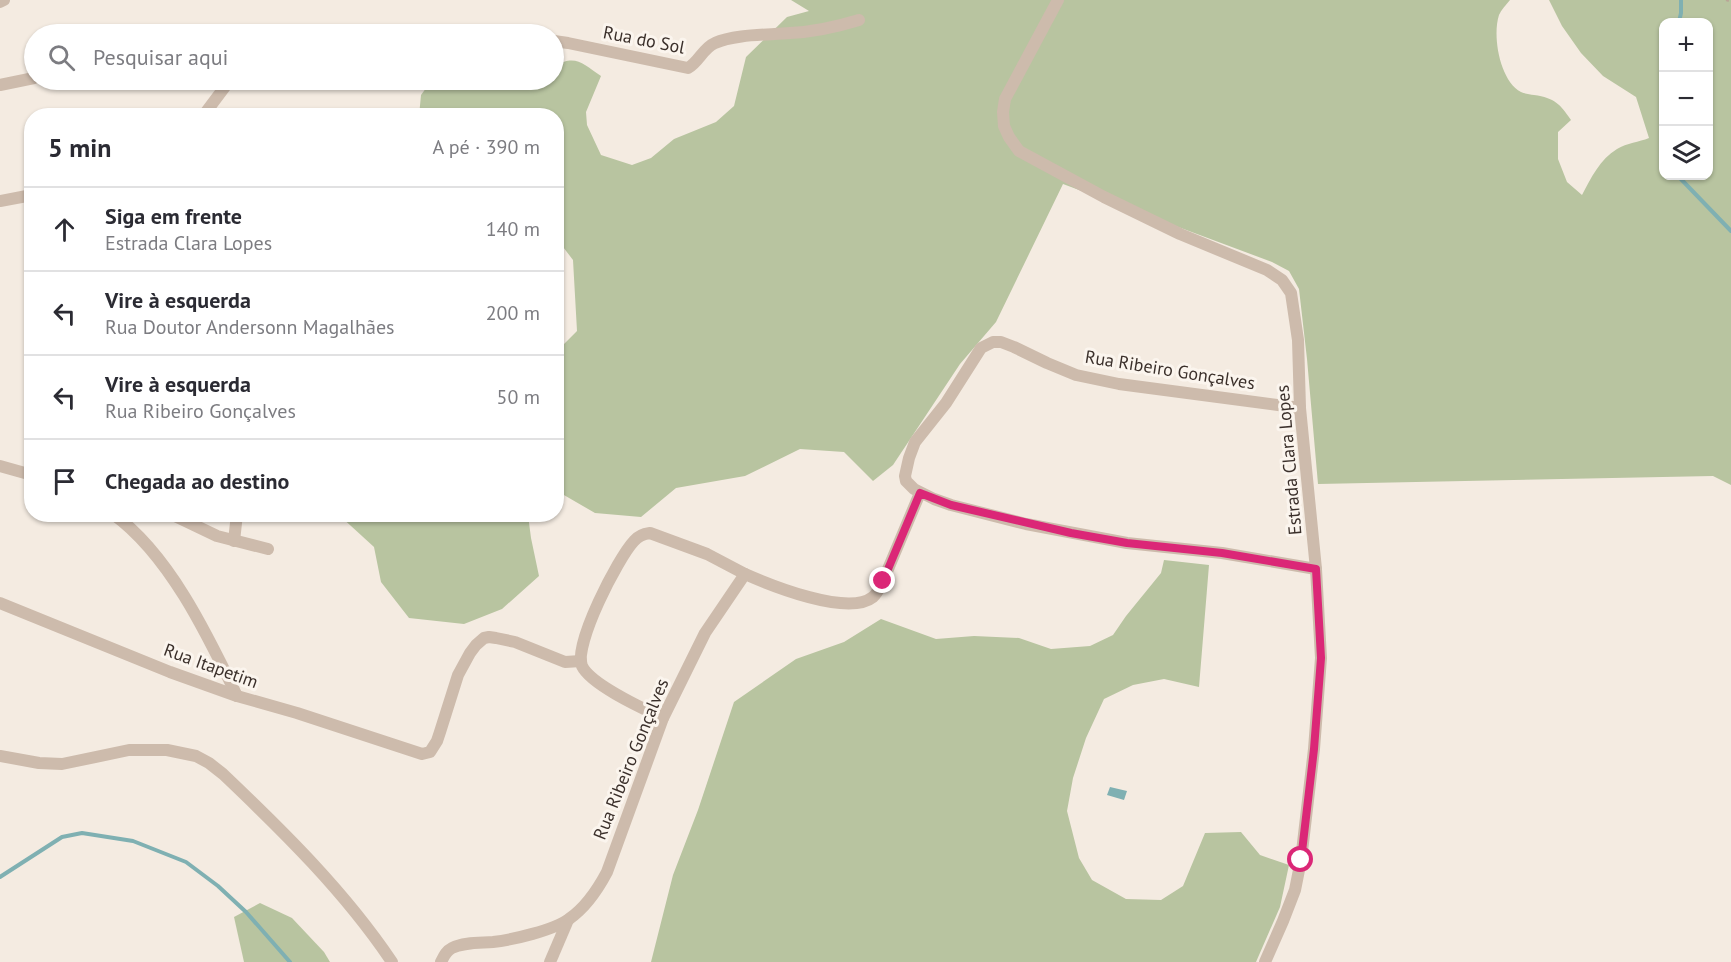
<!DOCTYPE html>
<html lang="pt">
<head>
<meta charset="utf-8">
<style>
  :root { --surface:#fff; --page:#f2f2f3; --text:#2b2b33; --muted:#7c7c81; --line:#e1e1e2 }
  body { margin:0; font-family:"PT Sans",sans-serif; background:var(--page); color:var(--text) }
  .controls { position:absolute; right:18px; top:18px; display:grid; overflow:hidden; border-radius:12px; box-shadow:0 2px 4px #0004 }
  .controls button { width:54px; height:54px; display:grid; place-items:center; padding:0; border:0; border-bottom:2px solid var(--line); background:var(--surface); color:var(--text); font:30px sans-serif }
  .stop { position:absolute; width:18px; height:18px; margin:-14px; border:4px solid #db2777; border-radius:50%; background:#fff }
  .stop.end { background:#db2777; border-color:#fff; box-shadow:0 2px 6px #0008 }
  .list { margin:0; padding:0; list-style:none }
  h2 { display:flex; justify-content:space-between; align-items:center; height:78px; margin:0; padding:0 24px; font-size:26px }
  h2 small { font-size:20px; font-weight:400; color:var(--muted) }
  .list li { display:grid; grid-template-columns:39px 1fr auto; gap:18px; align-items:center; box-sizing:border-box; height:84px; padding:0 24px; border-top:2px solid var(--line) }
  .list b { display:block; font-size:22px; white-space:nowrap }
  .list p { margin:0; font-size:20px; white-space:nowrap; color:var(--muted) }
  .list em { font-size:20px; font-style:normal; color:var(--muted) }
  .icon { flex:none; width:33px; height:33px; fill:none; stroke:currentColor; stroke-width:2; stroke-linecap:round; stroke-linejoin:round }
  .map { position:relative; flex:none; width:1731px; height:962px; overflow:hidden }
  .search { position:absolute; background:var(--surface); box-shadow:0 2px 4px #0004; left:24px; top:24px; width:540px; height:66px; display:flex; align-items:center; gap:15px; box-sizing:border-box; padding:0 21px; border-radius:33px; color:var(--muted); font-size:22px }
  .panel { position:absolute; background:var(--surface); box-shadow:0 2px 4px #0004; left:24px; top:108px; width:540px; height:414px; border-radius:24px }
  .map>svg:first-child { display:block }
</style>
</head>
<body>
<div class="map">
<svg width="1731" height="962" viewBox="0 0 1731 962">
  <rect width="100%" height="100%" fill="#f4ebe1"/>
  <!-- green -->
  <g fill="#b8c4a0" fill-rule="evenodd">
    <path d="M791,0H1510C1506,5 1501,10 1499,15C1492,36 1500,81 1521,92C1525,94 1530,94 1534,95C1555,98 1560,104 1571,120L1558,132V159L1567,182L1582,195C1591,178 1600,159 1617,149C1627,143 1639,142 1649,138L1636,97L1603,76L1581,53L1562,26L1549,0H1731V485L1713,476L1318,484L1307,359L1299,289L1289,271L1272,262L1063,184L996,322L960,364L893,465L873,481L844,452L800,449L745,476L676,488L641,517L595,513L557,491V346L563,345L577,331L573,260L557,239L556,116H419L421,95L432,80H506L517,82L525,80H554V67C575,53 583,64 601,76L586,112L587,125L601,155L632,165L651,158L674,139L716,122L734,106L746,57L787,17L809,11ZM1664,22H1708V176H1664Z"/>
    <path d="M339,515H528L531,538L539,576L502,609L464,624L409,618L381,582L374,547Z"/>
    <path d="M1164,560L1209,565L1199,687L1164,679L1133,685L1104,699L1086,738L1073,778L1067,811L1079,858L1092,880L1126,899L1161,900L1183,886L1205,833L1241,832L1260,855L1289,865L1280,907L1256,962H651L673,875L698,810L734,702L796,659L844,642L881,619L936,639L974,636L1019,638L1051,649L1090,646L1113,635L1126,616L1161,573Z"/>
    <path d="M260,903L292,918L324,952L330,962H244L234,917Z"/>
  </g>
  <!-- water -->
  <path fill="#7fb0b2" d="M1110,787L1127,791L1124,800L1107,795Z"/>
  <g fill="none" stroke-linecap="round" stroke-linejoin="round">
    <!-- stream -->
    <g stroke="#7fb0b2" stroke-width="4">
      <path d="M1679,22L1681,13V0"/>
      <path d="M1678,176L1731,231"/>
      <path d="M0,877L62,837L82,833L133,841L186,862L218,886L246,912L290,962"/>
    </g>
    <!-- path -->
    <path stroke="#b9a596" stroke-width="2" stroke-dasharray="3 3" stroke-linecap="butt" d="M1726,0L1731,2"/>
    <!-- minor -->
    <g stroke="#cdbbac" stroke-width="12">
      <path d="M1058,0L1005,99L1003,112L1004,126L1009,137L1019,151L1104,197L1180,234L1267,270L1282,280L1291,293L1298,340L1300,408L1316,569L1321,658L1314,749L1301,860L1295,890L1283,921L1265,962"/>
      <path d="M0,2L4,0"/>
      <path d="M554,41L568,43L688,68C699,62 703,48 715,43C734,34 769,35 790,33C814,32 836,27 859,20"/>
      <path d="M0,85L34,78"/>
      <path d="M203,116L230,80"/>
      <path d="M0,201L32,195"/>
      <path d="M1300,408L1119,384L1076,375L1047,363L1014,347L1001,342H993L981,348L946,403L915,442L909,458L905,476L906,481L914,489L934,499L951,505L1026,524L1127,543L1222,553L1316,569"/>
      <path d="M0,466L32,475"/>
      <path d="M113,514C169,554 208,636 237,696"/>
      <path d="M171,514L217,536L268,549"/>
      <path d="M234,541L237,514"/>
      <path d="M0,603L170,672L237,696L297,713L422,754L430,752L437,741L440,732L458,675L470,653L476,645L484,638L489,637L496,638L515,642L565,662L581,661"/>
      <path d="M663,718C644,709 591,685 582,666C573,645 618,558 634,541C638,536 643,534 650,533L707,554L745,574"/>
      <path d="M0,756L39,763L62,764L129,750H167L196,756L209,763L223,774C284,832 345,892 392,962"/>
      <path d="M441,962C444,956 446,951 452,948C464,942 480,943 493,942C512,940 554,930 569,919C585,908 598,889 607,872L663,718L705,633L745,574C770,585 848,617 873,597C878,593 880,586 883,581L920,493"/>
      <path d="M550,962L568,920"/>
    </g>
  </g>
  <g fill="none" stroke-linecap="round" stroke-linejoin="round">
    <!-- route -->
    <path stroke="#db2777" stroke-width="8" d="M883,581L920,493L951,505L1071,533L1127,543L1222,553L1316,569L1321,658L1314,749L1301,860"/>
  </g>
  <g text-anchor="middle" stroke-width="6" stroke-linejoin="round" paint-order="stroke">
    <!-- street labels -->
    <g font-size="18" fill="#3b302b" stroke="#fbf5ee">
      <text transform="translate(644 40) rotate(11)" y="6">Rua do Sol</text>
      <text transform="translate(1170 370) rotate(9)" y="6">Rua Ribeiro Gonçalves</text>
      <text transform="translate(1289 460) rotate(-95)" y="6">Estrada Clara Lopes</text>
      <text transform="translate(211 666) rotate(20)" y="6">Rua Itapetim</text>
      <text transform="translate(631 759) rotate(-68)" y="6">Rua Ribeiro Gonçalves</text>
    </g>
  </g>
</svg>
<div class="controls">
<button>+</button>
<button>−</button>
<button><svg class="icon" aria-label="layers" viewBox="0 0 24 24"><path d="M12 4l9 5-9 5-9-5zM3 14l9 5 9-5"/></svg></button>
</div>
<div class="stop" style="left:1301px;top:860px"></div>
<div class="stop end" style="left:883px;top:581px"></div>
<div class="search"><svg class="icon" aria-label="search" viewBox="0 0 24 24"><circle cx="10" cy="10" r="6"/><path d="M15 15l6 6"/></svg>Pesquisar aqui</div>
<section class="panel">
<h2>5 min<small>A pé · 390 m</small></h2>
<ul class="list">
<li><svg class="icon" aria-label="ahead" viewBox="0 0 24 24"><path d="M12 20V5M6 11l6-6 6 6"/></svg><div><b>Siga em frente</b><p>Estrada Clara Lopes</p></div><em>140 m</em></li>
<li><svg class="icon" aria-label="left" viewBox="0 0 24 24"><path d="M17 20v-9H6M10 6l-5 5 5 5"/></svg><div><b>Vire à esquerda</b><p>Rua Doutor Andersonn Magalhães</p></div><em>200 m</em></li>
<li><svg class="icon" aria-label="left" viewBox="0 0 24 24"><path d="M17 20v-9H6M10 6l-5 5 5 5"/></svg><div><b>Vire à esquerda</b><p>Rua Ribeiro Gonçalves</p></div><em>50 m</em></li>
<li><svg class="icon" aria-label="arrive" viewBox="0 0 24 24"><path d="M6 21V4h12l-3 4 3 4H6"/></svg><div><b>Chegada ao destino</b></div></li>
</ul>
</section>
</div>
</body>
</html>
